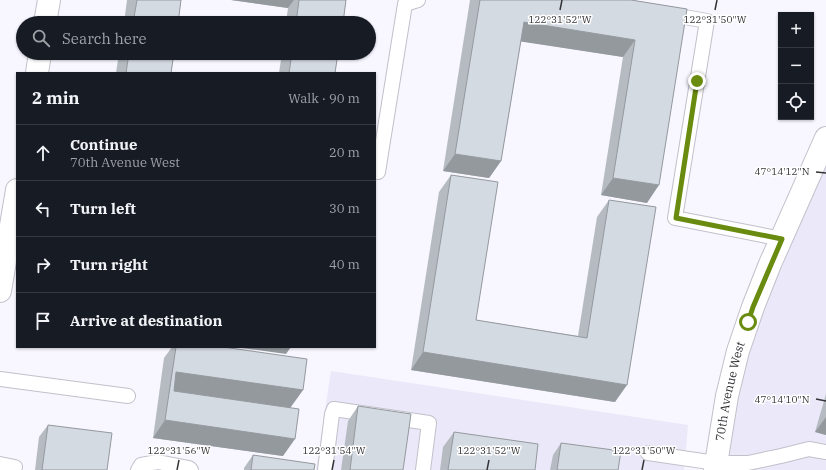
<!DOCTYPE html>
<html lang="en">
<head>
<meta charset="utf-8">
<style>
  :root { --surface:#171b24; --page:#20242c; --text:#f1f3f6; --muted:#9ea1a6; --line:#363941 }
  body { margin:0; font-family:"IBM Plex Serif",serif; background:var(--page); color:var(--text) }
  .controls { position:absolute; right:12px; top:12px; display:grid; overflow:hidden; border-radius:0px; box-shadow:0 1px 3px #0004 }
  .controls button { width:36px; height:36px; display:grid; place-items:center; padding:0; border:0; border-bottom:1px solid var(--line); background:var(--surface); color:var(--text); font:20px sans-serif }
  .stop { position:absolute; width:12px; height:12px; margin:-9px; border:3px solid #698b0f; border-radius:50%; background:#fff }
  .stop.end { background:#698b0f; border-color:#fff; box-shadow:0 1px 4px #0008 }
  .list { margin:0; padding:0; list-style:none }
  h2 { display:flex; justify-content:space-between; align-items:center; height:52px; margin:0; padding:0 16px; font-size:17px }
  h2 small { font-size:13px; font-weight:400; color:var(--muted) }
  .list li { display:grid; grid-template-columns:26px 1fr auto; gap:12px; align-items:center; box-sizing:border-box; height:56px; padding:0 16px; border-top:1px solid var(--line) }
  .list b { display:block; font-size:15px; white-space:nowrap }
  .list p { margin:0; font-size:13px; white-space:nowrap; color:var(--muted) }
  .list em { font-size:13px; font-style:normal; color:var(--muted) }
  .icon { flex:none; width:22px; height:22px; fill:none; stroke:currentColor; stroke-width:2; stroke-linecap:round; stroke-linejoin:round }
  .map { position:relative; flex:none; width:826px; height:470px; overflow:hidden }
  .search { position:absolute; background:var(--surface); box-shadow:0 1px 3px #0004; left:16px; top:16px; width:360px; height:44px; display:flex; align-items:center; gap:10px; box-sizing:border-box; padding:0 14px; border-radius:22px; color:var(--muted); font-size:15px }
  .panel { position:absolute; background:var(--surface); box-shadow:0 1px 3px #0004; left:16px; top:72px; width:360px; height:276px; border-radius:0px }
  .map>svg:first-child { display:block }
</style>
</head>
<body>
<div class="map">
<svg width="826" height="470" viewBox="0 0 826 470">
  <rect width="100%" height="100%" fill="#f8f6fe"/>
  <!-- built -->
  <g fill="#ebe8f9">
    <path d="M826,138V470H715L727,396Z"/>
    <path d="M331,371L688,425L684,470H316Z"/>
  </g>
  <g fill="none" stroke-linecap="round" stroke-linejoin="round">
    <defs>
      <g id="lane">
        <path d="M668,14L707,21L675,218L782,239"/>
        <path d="M375,171L378,172L405,4L418,0"/>
        <path d="M0,379L128,396"/>
        <path d="M648,453L716,463H748L781,456L809,449L826,452"/>
        <path d="M0,464L15,467"/>
        <path d="M138,470L141,465L158,462L189,468L191,470"/>
        <path d="M325,470L332,414L334,409L429,423L423,470"/>
      </g>
      <g id="street">
        <path d="M45,23L49,0"/>
        <path d="M37,73L40,53"/>
        <path d="M0,291L17,190"/>
      </g>
      <g id="secondary">
        <path id="s1" d="M715,470L727,396L738,351L753,307L770,264L826,138"/>
      </g>
    </defs>
    <!-- lane casing -->
    <use href="#lane" stroke="#c2c0ca" stroke-width="16"/>
    <!-- street casing -->
    <use href="#street" stroke="#c2c0ca" stroke-width="24"/>
    <!-- secondary casing -->
    <use href="#secondary" stroke="#c2c0ca" stroke-width="24"/>
    <!-- lane -->
    <use href="#lane" stroke="#fff" stroke-width="14"/>
    <!-- street -->
    <use href="#street" stroke="#fff" stroke-width="22"/>
    <!-- secondary -->
    <use href="#secondary" stroke="#fff" stroke-width="22"/>
  </g>
  <!-- wall -->
  <g fill="#b6bbc2">
    <path d="M127,0H181L178,23H124Z"/>
    <path d="M231,0H346L343,23H286L288,8Z"/>
    <path d="M470,0H631L687,9L647,203L601,195L623,57L521,41L501,161L489,178L443,171Z"/>
    <path d="M119,53H174L171,73H116Z"/>
    <path d="M282,53H338L335,73H279Z"/>
    <path d="M451,175L476,320L578,336L597,217L609,200L615,402L411,370L439,192Z"/>
    <path d="M172,347H223L303,390L290,408L283,456L153,438L164,358Z"/>
    <path d="M826,394V435L815,432Z"/>
    <path d="M358,406L403,470H341L348,421Z"/>
    <path d="M48,425L107,470H35L39,437Z"/>
    <path d="M454,432L535,470H440L443,447Z"/>
    <path d="M561,443L618,470H550L553,455Z"/>
    <path d="M253,455L314,470H244V468Z"/>
  </g>
  <!-- shaded-wall -->
  <g fill="#94999e">
    <path d="M231,0H294L288,8Z"/>
    <path d="M524,22L635,40L623,57L511,40Z"/>
    <path d="M455,154L501,161L489,178L443,171Z"/>
    <path d="M613,178L659,185L647,203L601,195Z"/>
    <path d="M235,347H291L286,354Z"/>
    <path d="M423,352L627,385L615,402L411,370Z"/>
    <path d="M176,372L303,390L290,408L169,390Z"/>
    <path d="M826,418V435L815,432L826,417Z"/>
    <path d="M165,420L295,439L283,456L153,438Z"/>
  </g>
  <!-- building -->
  <g fill="#d4dae2" stroke="#94999e">
    <path d="M137,0H181L178,23H133Z"/>
    <path d="M299,0H346L343,23H296Z"/>
    <path d="M480,0H631L687,9L659,185L613,178L635,40L524,22L501,161L455,154Z"/>
    <path d="M129,53H174L171,73H126Z"/>
    <path d="M292,53H338L335,73H289Z"/>
    <path d="M451,175L498,182L476,320L587,338L609,200L656,207L627,385L423,352Z"/>
    <path d="M176,347H223L307,359L303,390L176,372L174,391L299,409L295,439L165,420Z"/>
    <path d="M358,406L411,414L403,470H350Z"/>
    <path d="M48,425L112,433L107,470H42Z"/>
    <path d="M454,432L538,444L535,470H448Z"/>
    <path d="M561,443L621,451L618,470H557Z"/>
    <path d="M253,455L315,464L314,470H251Z"/>
  </g>
  <g fill="none" stroke-linecap="round" stroke-linejoin="round">
    <!-- route -->
    <path stroke="#698b0f" stroke-width="5" d="M697,81L676,218L782,239L753,307L748,322"/>
  </g>
  <!-- ticks -->
  <path fill="none" stroke="#343337" stroke-width="1.5" d="M560,10L562,0M715,10L717,0M816,172L826,173M816,399L826,401M177,470L179,460M332,470L334,460M487,470L489,460M642,470L644,460"/>
  <g text-anchor="middle" stroke-width="3" stroke-linejoin="round" paint-order="stroke">
    <!-- street labels -->
    <g font-size="12" fill="#343337" stroke="#fff">
      <text dy="4" stroke="none"><textPath href="#s1" startOffset="80">70th Avenue West</textPath></text>
    </g>
  </g>
  <g font-size="10" text-anchor="middle" fill="#343337" stroke="#fff" stroke-width="3" stroke-linejoin="round" paint-order="stroke">
    <text x="560" y="23">122°31'52"W</text>
    <text x="715" y="23">122°31'50"W</text>
    <text x="782" y="175">47°14'12"N</text>
    <text x="782" y="403">47°14'10"N</text>
    <text x="179" y="454">122°31'56"W</text>
    <text x="334" y="454">122°31'54"W</text>
    <text x="489" y="454">122°31'52"W</text>
    <text x="644" y="454">122°31'50"W</text>
  </g>
</svg>
<div class="controls">
<button>+</button>
<button>−</button>
<button><svg class="icon" aria-label="locate" viewBox="0 0 24 24"><circle cx="12" cy="12" r="6"/><path d="M12 2v4M12 18v4M2 12h4M18 12h4"/></svg></button>
</div>
<div class="stop" style="left:748px;top:322px"></div>
<div class="stop end" style="left:697px;top:81px"></div>
<div class="search"><svg class="icon" aria-label="search" viewBox="0 0 24 24"><circle cx="10" cy="10" r="6"/><path d="M15 15l6 6"/></svg>Search here</div>
<section class="panel">
<h2>2 min<small>Walk · 90 m</small></h2>
<ul class="list">
<li><svg class="icon" aria-label="ahead" viewBox="0 0 24 24"><path d="M12 20V5M6 11l6-6 6 6"/></svg><div><b>Continue</b><p>70th Avenue West</p></div><em>20 m</em></li>
<li><svg class="icon" aria-label="left" viewBox="0 0 24 24"><path d="M17 20v-9H6M10 6l-5 5 5 5"/></svg><div><b>Turn left</b></div><em>30 m</em></li>
<li><svg class="icon" aria-label="right" viewBox="0 0 24 24"><path d="M7 20v-9h11M14 6l5 5-5 5"/></svg><div><b>Turn right</b></div><em>40 m</em></li>
<li><svg class="icon" aria-label="arrive" viewBox="0 0 24 24"><path d="M6 21V4h12l-3 4 3 4H6"/></svg><div><b>Arrive at destination</b></div></li>
</ul>
</section>
</div>
</body>
</html>
